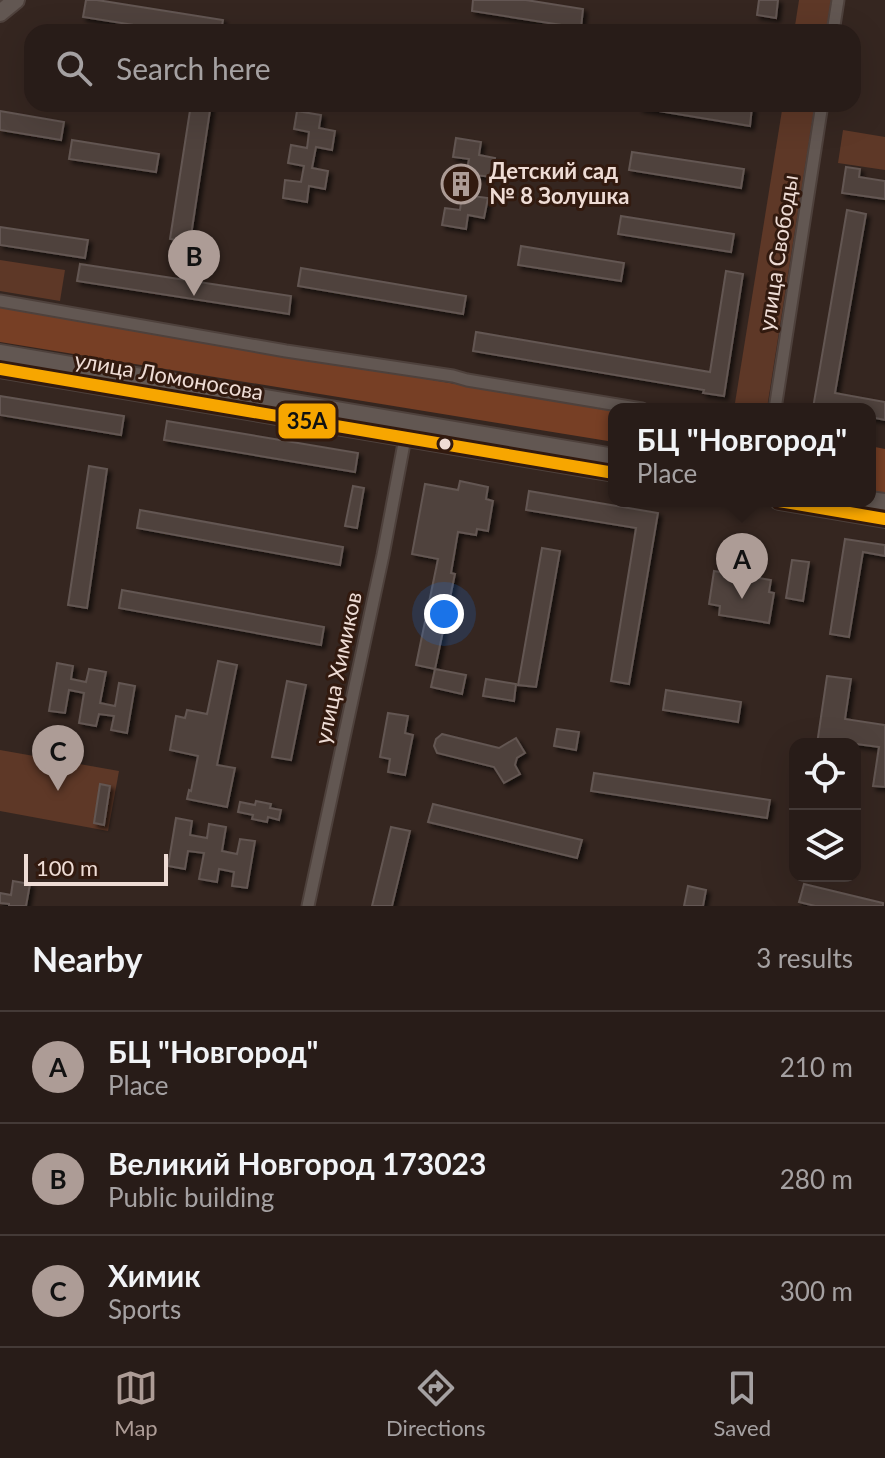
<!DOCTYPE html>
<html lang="en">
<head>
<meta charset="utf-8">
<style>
  :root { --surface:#281c18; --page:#302521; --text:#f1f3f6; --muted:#a5a1a2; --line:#443a37; --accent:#ad9c96 }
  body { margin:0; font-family:Lato,sans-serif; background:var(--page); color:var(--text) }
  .controls { position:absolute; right:24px; bottom:24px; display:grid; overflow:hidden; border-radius:16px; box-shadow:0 8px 32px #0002 }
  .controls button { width:72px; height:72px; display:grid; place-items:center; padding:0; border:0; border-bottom:2px solid var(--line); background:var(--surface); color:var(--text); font:40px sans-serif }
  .scale { position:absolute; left:24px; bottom:20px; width:144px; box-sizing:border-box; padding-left:8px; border:4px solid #eedcd5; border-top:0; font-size:22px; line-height:28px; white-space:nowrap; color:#eedcd5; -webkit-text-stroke:6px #321a0f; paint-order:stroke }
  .you { position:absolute; left:444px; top:614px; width:28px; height:28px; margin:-20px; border:6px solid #fff; border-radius:50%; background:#1a73e8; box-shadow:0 0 0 12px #1a73e833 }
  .badge { display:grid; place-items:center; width:52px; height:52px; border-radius:50%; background:var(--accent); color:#111; font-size:26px; font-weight:700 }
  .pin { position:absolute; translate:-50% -66px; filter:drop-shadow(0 2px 4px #0008) }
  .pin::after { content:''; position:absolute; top:42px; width:28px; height:24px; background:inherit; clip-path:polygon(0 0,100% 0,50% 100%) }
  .popup { position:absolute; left:608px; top:403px; width:268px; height:104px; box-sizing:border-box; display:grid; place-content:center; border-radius:16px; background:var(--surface); filter:drop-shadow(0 2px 6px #0005); font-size:26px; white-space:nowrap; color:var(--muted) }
  .popup b { font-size:30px; color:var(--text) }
  .popup::after { content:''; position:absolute; left:50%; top:100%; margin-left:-16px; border:16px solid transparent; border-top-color:var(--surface) }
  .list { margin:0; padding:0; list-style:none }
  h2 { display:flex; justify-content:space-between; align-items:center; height:104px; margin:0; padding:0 32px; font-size:34px }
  h2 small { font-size:26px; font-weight:400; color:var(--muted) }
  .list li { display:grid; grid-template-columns:52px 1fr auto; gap:24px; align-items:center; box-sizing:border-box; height:112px; padding:0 32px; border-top:2px solid var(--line) }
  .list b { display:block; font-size:30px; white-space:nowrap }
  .list p { margin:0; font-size:26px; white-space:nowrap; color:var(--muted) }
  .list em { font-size:26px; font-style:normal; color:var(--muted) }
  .icon { flex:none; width:44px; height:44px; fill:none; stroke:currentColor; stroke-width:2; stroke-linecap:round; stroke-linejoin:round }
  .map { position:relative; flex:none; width:885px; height:906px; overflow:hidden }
  .search { position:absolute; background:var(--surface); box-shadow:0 8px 32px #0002; left:24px; right:24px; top:24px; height:88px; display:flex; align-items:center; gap:20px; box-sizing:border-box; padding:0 28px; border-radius:24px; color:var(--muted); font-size:30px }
  .sheet { height:440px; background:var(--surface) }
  nav { display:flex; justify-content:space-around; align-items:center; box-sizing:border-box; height:112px; border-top:2px solid var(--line); background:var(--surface); font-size:22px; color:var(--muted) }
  nav a { display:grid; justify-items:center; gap:4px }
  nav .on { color:var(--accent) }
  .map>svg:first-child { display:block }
</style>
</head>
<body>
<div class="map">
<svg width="885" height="906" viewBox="0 0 885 906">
  <defs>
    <filter id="shadow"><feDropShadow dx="3.5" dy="3.5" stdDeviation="2" flood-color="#0009"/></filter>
  </defs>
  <rect width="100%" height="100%" fill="#352620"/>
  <!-- green -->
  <g fill="#5e3827">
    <path d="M799,0H831L826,32H794Z"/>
    <path d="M783,104H815L767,408L735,403Z"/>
    <path d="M843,130L885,137V170L838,163Z"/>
    <path d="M0,260L65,270L60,301L0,291Z"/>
    <path d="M0,750L119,771L108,831L0,811Z"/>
  </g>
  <!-- forest -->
  <g fill="#773f25">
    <path d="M0,306L614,411V442L0,342Z"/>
    <path d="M870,446L885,449V494L870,492Z"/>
  </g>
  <!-- building -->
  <g fill="#50433e" stroke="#635752" stroke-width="2" filter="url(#shadow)">
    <path d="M86,0H97L223,20L221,32H178L83,17Z"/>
    <path d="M473,0H526L583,9L581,28L472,11Z"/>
    <path d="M759,0H778L776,18L757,15Z"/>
    <path d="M191,104H211L190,242L170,239Z"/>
    <path d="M640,104H734L752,107L750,126L640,108Z"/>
    <path d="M0,111L64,122L61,140L0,130Z"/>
    <path d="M297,111L321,115L319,128L335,131L332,150L316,147L312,168L328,171L325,189L309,186L307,202L283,198L285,180L301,182L304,166L288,163L291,145L307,148L309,132L294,129Z"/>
    <path d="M456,138L481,142L479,155L495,158L492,177L475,175L472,196L488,198L484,218L468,215L466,229L442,225L445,208L460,210L462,194L448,192L451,173L466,175L469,159L453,157Z"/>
    <path d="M72,140L159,154L156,172L69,159Z"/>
    <path d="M632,152L744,169L741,188L629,170Z"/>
    <path d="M846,167L860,169L859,177L885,181V199L842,193Z"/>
    <path d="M847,210L866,214L835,393L885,402V420L870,417V409L813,408Z"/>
    <path d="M621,216L734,234L731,252L618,234Z"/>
    <path d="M0,227L88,240L85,258L0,245Z"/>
    <path d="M521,246L624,263L621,281L518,265Z"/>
    <path d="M80,264L291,296L289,314L77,281Z"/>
    <path d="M301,268L466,296L463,314L298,286Z"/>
    <path d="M726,271L743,274L724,396L703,393L704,390L473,351L476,332L710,372Z"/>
    <path d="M0,396L124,416L121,435L0,415Z"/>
    <path d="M167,421L358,453L355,472L164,440Z"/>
    <path d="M89,466L107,469L87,608L68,605Z"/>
    <path d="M460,481L488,487L486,499L493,501L488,531L477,529L476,535L458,532L451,573L455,574L435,669L416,665L438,559L412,554L425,484L458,490Z"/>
    <path d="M353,486L364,488L357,528L345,526Z"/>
    <path d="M529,491L658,513L629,684L611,681L636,528L526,510Z"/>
    <path d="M140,510L343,547L340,565L137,528Z"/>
    <path d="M845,539L885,545V556L863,552L849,637L830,634Z"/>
    <path d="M542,548L560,551L536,687L518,685Z"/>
    <path d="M792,560L809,562L803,601L786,598Z"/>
    <path d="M714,571L771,580L769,592L774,593L769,623L719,615L720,606L709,604Z"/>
    <path d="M122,590L324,627L321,645L119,608Z"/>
    <path d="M218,661L237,665L217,765L235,768L227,807L187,799L189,790L191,791L198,756L170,750L176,716L185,718L187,710L207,714Z"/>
    <path d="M57,663L73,666L71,679L86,682L89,669L106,672L100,703L115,706L119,683L135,686L127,733L111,730L114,716L99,714L96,726L79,723L84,693L69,690L65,713L49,711Z"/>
    <path d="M435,669L466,675L462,694L431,687Z"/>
    <path d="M827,676L851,679L845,719L885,725V787L873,786L879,747L841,742V744H817Z"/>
    <path d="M486,679L516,684L514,701L483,696Z"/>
    <path d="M287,681L306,685L291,760L272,757Z"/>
    <path d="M666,690L741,702L738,722L663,710Z"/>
    <path d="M388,713L408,716L405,733L413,735L405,775L388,772L390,759L380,757Z"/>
    <path d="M557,729L579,732L576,750L554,746Z"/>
    <path d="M442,734L499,748L516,738L525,753L517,758L515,765L520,774L504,783L494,767L437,753L434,746L436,739Z"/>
    <path d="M594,773L770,800L767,818L591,791Z"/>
    <path d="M100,784L110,786L104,825L94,823Z"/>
    <path d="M256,801L271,804L270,808L281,810L279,820L268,817L267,822L252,819L253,815L238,812L240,802L255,805Z"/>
    <path d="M433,804L582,840L577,858L428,822Z"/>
    <path d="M176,818L192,821L190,835L207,838L209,824L226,827L222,851L237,854L240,839L255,841L247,888L232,886L234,872L219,869L217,882L199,879L204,853L188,851L185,869L168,866Z"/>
    <path d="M391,827L410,831L392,906H372Z"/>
    <path d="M13,881L30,884L26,906H9V904L0,903V893L11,895Z"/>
    <path d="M804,884L883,903V906H815L799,902Z"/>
    <path d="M688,886L706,890L703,906H684Z"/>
  </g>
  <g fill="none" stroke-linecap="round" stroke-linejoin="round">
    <defs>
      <g id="street">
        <path d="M833,32L838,0"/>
        <path d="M0,301L286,351L453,376L467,380L642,409"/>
        <path d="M775,409L822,104"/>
        <path d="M308,906L383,555L405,438"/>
      </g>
      <g id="secondary">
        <path d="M0,13L16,0"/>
        <path d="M0,353L614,457"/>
        <path d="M0,369L614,473"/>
        <path d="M870,500L885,502"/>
        <path d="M779,501L885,519"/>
      </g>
    </defs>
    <!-- street casing -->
    <use href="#street" stroke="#4e413c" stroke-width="15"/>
    <!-- secondary casing -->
    <use href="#secondary" stroke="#4e413c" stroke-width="20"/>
    <!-- street -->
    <use href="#street" stroke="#625752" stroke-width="11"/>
    <!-- secondary -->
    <use href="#secondary" stroke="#625752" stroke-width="16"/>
    <defs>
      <g id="bus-1">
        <path d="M0,369L614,473"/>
        <path d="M779,501L885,519"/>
      </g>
    </defs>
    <!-- bus-1 casing -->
    <use href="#bus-1" stroke="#321a0f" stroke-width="18"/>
    <!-- bus-1 -->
    <use href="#bus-1" stroke="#f7a600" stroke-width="12"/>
  </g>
  <!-- icons -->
  <defs>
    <symbol id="building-ring" viewBox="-11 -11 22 22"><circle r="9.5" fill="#321a0f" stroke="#ad9c96" stroke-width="1.5"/><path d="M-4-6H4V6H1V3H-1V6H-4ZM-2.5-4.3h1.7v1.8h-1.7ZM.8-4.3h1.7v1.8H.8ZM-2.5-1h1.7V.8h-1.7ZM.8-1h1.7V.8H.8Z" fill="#ad9c96"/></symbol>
  </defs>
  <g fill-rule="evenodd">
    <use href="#building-ring" x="439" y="162" width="44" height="44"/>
  </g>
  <!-- markers -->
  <circle fill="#eedcd5" stroke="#321a0f" stroke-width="3" cx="445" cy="444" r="7"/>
  <g text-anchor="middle" stroke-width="6" stroke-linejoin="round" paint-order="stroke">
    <!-- poi labels -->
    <g font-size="22" font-weight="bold" fill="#eedcd5" stroke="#321a0f" text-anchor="start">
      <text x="489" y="179">Детский сад<tspan x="489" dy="25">№ 8 Золушка</tspan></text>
    </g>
    <!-- street labels -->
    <g font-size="22" fill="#eedcd5" stroke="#321a0f">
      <text transform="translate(778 253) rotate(-81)" y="8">улица Свободы</text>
      <text transform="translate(169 376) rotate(10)" y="8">улица Ломоносова</text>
      <text transform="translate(338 668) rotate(-78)" y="8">улица Химиков</text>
    </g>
  </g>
  <rect stroke="#321a0f" stroke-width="3" x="277" y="402" width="60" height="38" rx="8" fill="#f7a600"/>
  <g font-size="22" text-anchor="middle" font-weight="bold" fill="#111">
    <text x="307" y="429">35А</text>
  </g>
</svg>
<div class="controls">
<button><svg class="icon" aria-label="locate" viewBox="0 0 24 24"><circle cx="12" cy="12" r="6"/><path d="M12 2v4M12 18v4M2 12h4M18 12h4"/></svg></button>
<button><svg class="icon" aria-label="layers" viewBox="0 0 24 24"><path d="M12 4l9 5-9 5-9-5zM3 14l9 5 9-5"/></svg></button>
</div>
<div class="scale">100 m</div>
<div class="you"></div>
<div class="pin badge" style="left:742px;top:599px">A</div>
<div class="popup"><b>БЦ &quot;Новгород&quot;</b>Place</div>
<div class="pin badge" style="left:194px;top:296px">B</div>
<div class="pin badge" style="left:58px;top:791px">C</div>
<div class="search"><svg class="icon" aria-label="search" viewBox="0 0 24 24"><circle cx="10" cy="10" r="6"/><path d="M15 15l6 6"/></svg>Search here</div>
</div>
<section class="sheet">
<h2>Nearby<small>3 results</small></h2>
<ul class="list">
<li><span class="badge">A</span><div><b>БЦ &quot;Новгород&quot;</b><p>Place</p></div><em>210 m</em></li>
<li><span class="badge">B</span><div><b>Великий Новгород 173023</b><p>Public building</p></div><em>280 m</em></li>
<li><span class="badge">C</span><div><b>Химик</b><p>Sports</p></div><em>300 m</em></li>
</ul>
</section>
<nav>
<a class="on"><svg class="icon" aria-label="map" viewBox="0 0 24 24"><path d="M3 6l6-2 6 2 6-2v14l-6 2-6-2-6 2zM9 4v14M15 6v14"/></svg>Map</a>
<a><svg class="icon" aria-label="directions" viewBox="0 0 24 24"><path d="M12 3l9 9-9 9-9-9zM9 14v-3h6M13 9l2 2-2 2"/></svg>Directions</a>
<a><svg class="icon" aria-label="saved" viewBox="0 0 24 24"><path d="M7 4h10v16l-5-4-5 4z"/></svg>Saved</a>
</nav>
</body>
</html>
